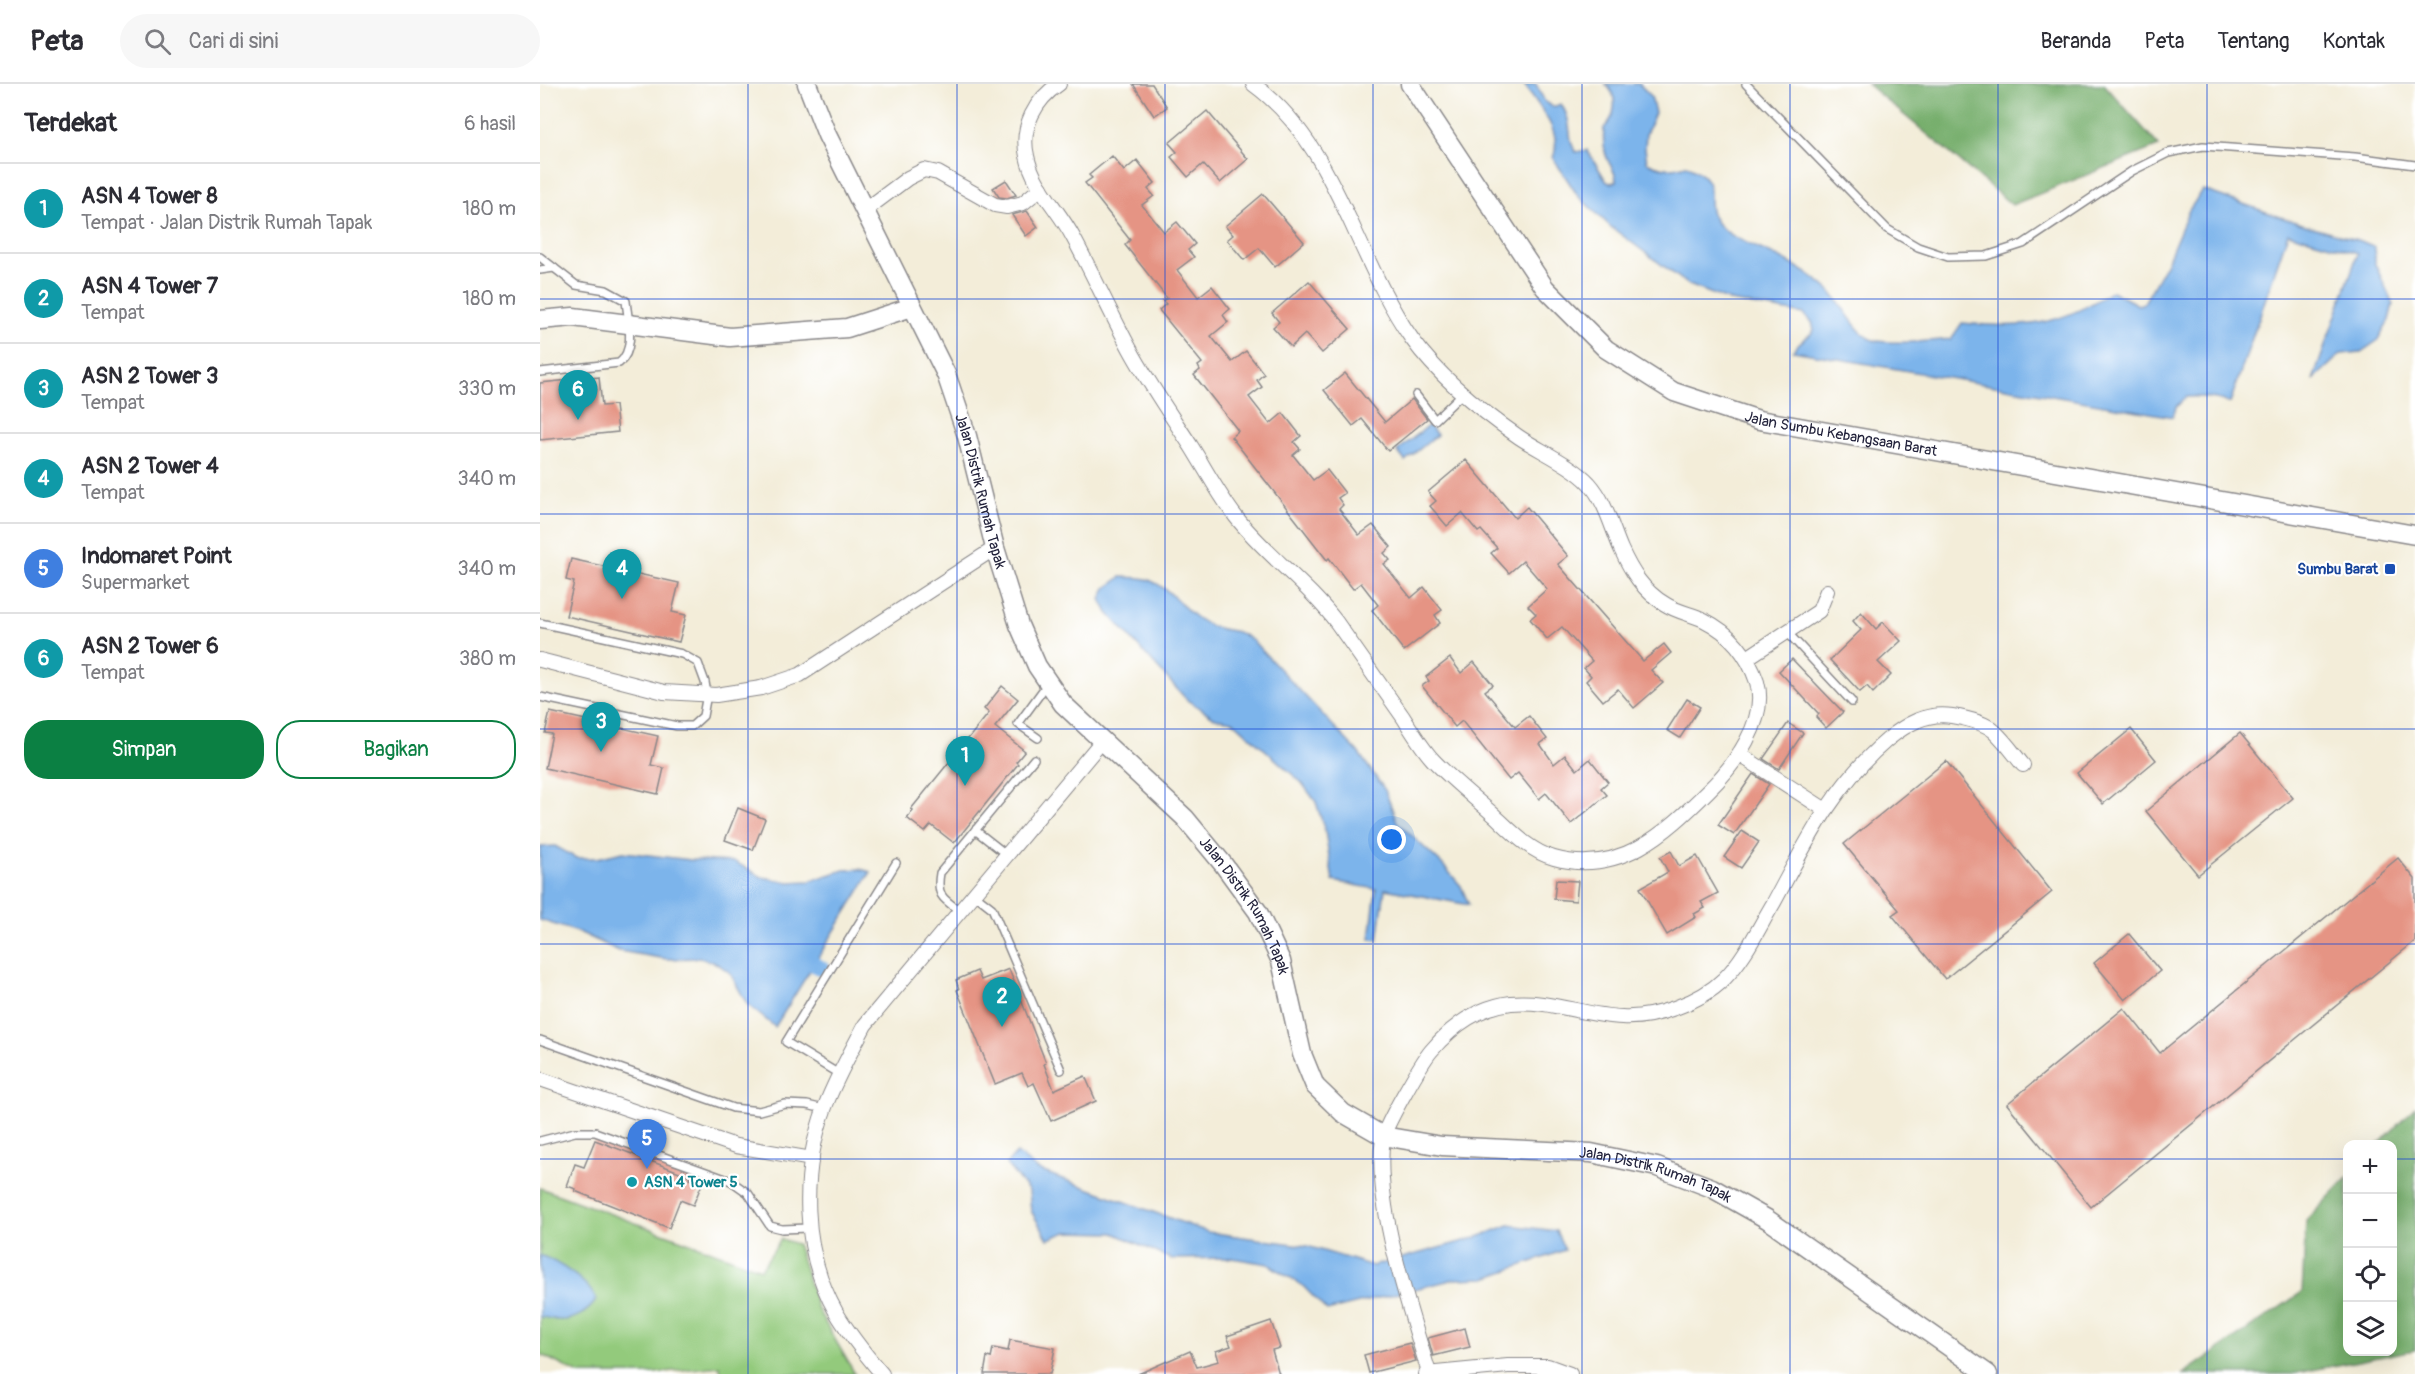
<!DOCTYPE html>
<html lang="id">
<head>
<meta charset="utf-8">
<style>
  :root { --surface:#fff; --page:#f7f7f7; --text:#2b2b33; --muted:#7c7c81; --line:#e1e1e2; --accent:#0b8043 }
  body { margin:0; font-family:Pangolin,sans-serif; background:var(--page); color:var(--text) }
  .controls { position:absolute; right:18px; bottom:18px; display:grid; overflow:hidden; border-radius:12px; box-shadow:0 6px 24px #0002 }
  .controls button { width:54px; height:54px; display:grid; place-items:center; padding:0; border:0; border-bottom:2px solid var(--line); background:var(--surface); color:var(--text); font:30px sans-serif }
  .you { position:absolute; left:852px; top:756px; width:21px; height:21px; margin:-15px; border:4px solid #fff; border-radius:50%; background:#1a73e8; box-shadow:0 0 0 9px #1a73e833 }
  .badge { display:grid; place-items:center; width:39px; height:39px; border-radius:50%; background:var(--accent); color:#fff; font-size:20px; font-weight:700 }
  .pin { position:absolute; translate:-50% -50px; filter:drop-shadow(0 2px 3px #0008) }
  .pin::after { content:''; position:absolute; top:32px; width:21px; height:18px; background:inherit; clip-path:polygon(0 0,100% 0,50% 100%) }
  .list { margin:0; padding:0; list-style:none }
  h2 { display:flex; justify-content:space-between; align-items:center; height:78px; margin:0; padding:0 24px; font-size:26px }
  h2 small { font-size:20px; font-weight:400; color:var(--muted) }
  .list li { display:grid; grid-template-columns:39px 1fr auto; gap:18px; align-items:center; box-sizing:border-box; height:90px; padding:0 24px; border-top:2px solid var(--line) }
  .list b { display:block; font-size:22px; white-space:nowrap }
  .list p { margin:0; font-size:20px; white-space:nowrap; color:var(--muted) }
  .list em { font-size:20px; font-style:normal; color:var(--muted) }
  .actions { display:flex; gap:12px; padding:18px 24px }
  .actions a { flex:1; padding:14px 0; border:2px solid var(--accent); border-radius:24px; text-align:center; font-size:21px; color:var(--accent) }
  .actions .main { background:var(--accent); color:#fff }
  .icon { flex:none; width:33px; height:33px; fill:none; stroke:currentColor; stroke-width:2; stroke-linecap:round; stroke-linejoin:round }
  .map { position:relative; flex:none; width:1875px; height:1290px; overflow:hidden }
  header { display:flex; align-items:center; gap:36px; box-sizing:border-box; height:84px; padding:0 30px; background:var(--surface); border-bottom:2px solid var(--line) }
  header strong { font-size:28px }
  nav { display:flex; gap:33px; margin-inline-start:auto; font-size:21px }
  .search { width:420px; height:54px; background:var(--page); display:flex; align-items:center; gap:15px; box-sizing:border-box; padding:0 21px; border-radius:33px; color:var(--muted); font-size:22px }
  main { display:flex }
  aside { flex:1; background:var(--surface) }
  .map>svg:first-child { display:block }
</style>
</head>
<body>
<header>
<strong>Peta</strong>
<div class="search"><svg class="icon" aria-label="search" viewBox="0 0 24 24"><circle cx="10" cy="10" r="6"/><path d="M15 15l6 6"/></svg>Cari di sini</div>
<nav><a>Beranda</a><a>Peta</a><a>Tentang</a><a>Kontak</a></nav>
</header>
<main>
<aside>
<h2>Terdekat<small>6 hasil</small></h2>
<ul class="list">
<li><span class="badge" style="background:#0f9aa8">1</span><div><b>ASN 4 Tower 8</b><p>Tempat · Jalan Distrik Rumah Tapak</p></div><em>180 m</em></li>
<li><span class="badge" style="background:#0f9aa8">2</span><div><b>ASN 4 Tower 7</b><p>Tempat</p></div><em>180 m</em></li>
<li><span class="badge" style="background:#0f9aa8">3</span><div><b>ASN 2 Tower 3</b><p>Tempat</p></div><em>330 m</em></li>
<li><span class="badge" style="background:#0f9aa8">4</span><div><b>ASN 2 Tower 4</b><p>Tempat</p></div><em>340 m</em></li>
<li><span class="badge" style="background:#3f7fe0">5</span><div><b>Indomaret Point</b><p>Supermarket</p></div><em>340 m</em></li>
<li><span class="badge" style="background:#0f9aa8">6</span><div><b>ASN 2 Tower 6</b><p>Tempat</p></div><em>380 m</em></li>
</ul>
<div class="actions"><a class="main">Simpan</a><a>Bagikan</a></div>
</aside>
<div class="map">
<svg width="1875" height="1290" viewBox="0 0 1875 1290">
  <rect width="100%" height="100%" fill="#fff"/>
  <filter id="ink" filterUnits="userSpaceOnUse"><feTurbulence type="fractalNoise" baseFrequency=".0167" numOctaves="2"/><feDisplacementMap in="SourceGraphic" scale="12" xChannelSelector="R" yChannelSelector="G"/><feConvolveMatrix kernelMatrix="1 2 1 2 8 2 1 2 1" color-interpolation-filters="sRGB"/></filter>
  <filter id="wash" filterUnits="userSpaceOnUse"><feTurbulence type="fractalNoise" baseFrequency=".008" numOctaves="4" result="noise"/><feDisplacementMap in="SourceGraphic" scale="24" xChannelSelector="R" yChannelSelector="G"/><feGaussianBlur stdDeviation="1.35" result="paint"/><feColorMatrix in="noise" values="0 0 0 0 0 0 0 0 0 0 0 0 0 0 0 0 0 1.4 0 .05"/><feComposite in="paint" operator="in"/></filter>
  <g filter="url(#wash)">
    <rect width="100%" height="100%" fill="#f3edd9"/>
    <!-- green -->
    <path fill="#93ca7c" stroke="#5a765c" stroke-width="1.5" d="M0,1104L221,1185L241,1155L257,1160L278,1226L315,1290H181L180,1282L105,1290H39L0,1270Z"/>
    <!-- forest -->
    <g fill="#76ae6c" stroke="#4c6854" stroke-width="1.5">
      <path d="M1327,0H1564L1619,62L1472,121Z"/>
      <path d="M1875,1023V1266L1752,1290H1643L1762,1208L1766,1137L1807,1094L1808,1268H1852V1060H1839Z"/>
    </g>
    <!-- water -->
    <g fill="#7bb4eb" stroke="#4e6b93" stroke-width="1.5">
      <path d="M984,0H996L1005,18L1013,23L1021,20C1034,39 1026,55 1036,68L1047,66L1067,98L1071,99L1076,97C1076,88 1070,82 1067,74C1063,64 1063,54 1064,44C1076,33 1079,11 1065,0H1099L1111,12L1115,29L1106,50L1105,64L1107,78C1121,85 1131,86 1146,81C1188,100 1158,115 1178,140C1191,156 1227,166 1246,177C1260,184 1276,195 1288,205C1301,217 1317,252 1333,256C1352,261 1392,257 1411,255L1422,239C1482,245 1520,243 1572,207L1598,221L1604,219L1627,178L1649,126L1663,106L1752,137L1821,157L1835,163V180L1853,220L1849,236L1837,257L1821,268L1801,270L1773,296L1818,169L1748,149L1690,319C1678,314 1659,312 1646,313L1636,323L1633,333L1253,267C1258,257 1268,255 1274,246L1272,238L1264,230L1190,217L1149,201L1071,143L1038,112L1013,74C1024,47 997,21 984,0Z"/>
      <path d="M889,341L897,351L865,377L857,367Z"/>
      <path d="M581,493C590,494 601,493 609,496C636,506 645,533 674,543C692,549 694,543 713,557L818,668L845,706L857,738L902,780L921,802L929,821L845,805L838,856L830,855L836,805L793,797L785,747L776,718L762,699L693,637L675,634L647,616L568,529L561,515L566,504Z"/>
      <path d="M15,762L36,774H57L83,768L151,776L195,778L222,793L249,798L270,797L304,786L320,785L331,788L235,943L207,920L190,889L178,880L160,874L127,875L79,867L41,849L0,836V763Z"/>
      <path d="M477,1069L498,1086L668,1148L767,1162L833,1182L935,1154L969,1141L1016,1147L1025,1166L946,1194L915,1195L787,1227L763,1202L728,1180L692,1174L631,1175L574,1149L527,1148L508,1155L491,1127L489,1107L466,1080Z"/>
      <path d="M0,1171C18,1178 50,1198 56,1216C49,1228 33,1237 19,1236C12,1236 7,1233 0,1233Z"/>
    </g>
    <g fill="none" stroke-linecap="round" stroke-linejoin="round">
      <!-- canal -->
      <path stroke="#7bb4eb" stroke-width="16" d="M274,880L284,886"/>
    </g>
    <g id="blocks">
      <!-- building -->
      <g fill="#e59484">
        <path d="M593,0H612L627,23L614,32Z"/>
        <path d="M667,27L708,75L680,99L663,80L648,93L631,73L637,68L629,59Z"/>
        <path d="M572,72L584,87L597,76L615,99L608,105L614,112L602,121L624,148L637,138L655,160L648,166L654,173L637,186L658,213L672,202L690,225L683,231L688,238L671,252L692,278L706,267L724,290L717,296L722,303L709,313L730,340L743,329L761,352L754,358L760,365L753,371L773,396L787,386L805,409L798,414L803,421L799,425L819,451L833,441L851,463L844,469L850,476L844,480L871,514L884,503L902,526L895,531L900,539L864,567L832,526L838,521L821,499L813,505L789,474L787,476L693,355L691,353L698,347L696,344L654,291L660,286L658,282L662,279L619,226L626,220L623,217L627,214L585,161L590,156L545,99L552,94L549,91Z"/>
        <path d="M466,96L476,111L467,114L459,113L453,104Z"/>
        <path d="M723,110L764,158L735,183L719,164L704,176L687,156L693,151L685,142Z"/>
        <path d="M487,127L498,143L486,152L472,131Z"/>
        <path d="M769,197L810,245L782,269L765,250L751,263L733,243L739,238L732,229Z"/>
        <path d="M805,289L845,338L872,315L887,335L848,367L822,335L813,342L784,306Z"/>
        <path d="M59,293L62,322L75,321L78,348L0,356V299Z"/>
        <path d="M926,376L975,434L987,423L1028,472L1018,480L1103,577L1124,560L1131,569L1111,586L1123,599L1094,624L1078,605L1063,617L1046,597L1051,592L1044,584L1052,577L1022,543L1007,555L990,535L996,530L988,522L1007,505L983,477L969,489L951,469L957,464L941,446L938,448L922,429L907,442L890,422L896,417L888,408Z"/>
        <path d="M31,475L139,499L132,528L146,531L139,558L26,532L34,498L26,496Z"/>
        <path d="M1321,528L1336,545L1343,538L1361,557L1338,578L1351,591L1333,609L1327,602L1320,608L1290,576L1321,546L1313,537Z"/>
        <path d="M910,574L921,589L934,578L953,601L945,607L975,643L989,632L1007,655L1000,660L1014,680L1025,671L1037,686L1050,675L1068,698L1061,704L1067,711L1031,740L1006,709L999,715L978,689L969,696L922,637L915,643L882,602L889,597L886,593Z"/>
        <path d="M1252,575L1303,628L1286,644L1276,633L1279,630L1239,587Z"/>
        <path d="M462,602L478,615L455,643L485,667L476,678L478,680L414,759L391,741L385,748L367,734L373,726L371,725L449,629L444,625Z"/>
        <path d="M1147,615L1160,623L1140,654L1127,646Z"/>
        <path d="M10,628L118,652L111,681L124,684L118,710L5,684L12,650L5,649Z"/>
        <path d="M1248,639L1263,649L1239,685L1223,675Z"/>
        <path d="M1591,645L1616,676L1563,720L1537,689Z"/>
        <path d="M1700,649L1753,714L1658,791L1606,727Z"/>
        <path d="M1406,677L1512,808L1405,895L1352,831L1359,826L1304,760Z"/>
        <path d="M1213,690L1229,700L1194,751L1178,741Z"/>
        <path d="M198,724L225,735L213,766L185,756Z"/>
        <path d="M1202,747L1219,758L1201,784L1184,773Z"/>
        <path d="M1131,767L1139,782L1157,772L1178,809L1161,818L1165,824L1154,830L1156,833L1127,851L1100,804L1128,788L1120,773Z"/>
        <path d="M1858,774L1875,795V857L1551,1123L1467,1020L1584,924L1620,969Z"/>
        <path d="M1016,796L1038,797L1036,817L1014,815Z"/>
        <path d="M1589,850L1620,887L1585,916L1554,879Z"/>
        <path d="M469,885L506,979L504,980L514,1006L545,992L556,1017L511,1037L494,999L488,1002L482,989L455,1000L417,906L419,905L416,896L437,887L441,896Z"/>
        <path d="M55,1056L150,1092L149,1095L162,1100L153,1121L140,1116L129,1144L35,1107L36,1105L27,1102L35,1080L44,1083Z"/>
        <path d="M731,1237L740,1264L732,1266L739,1290H598L650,1267L657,1283L679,1277L676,1267L691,1262L687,1252Z"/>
        <path d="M925,1244L930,1263L893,1272L888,1254Z"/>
        <path d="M470,1256L515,1264L510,1290H444L447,1273L451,1274L453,1264L468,1267Z"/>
        <path d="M870,1259L876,1277L829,1289L824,1271Z"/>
      </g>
    </g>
  </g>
  <g filter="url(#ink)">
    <use href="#blocks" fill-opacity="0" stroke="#8a888a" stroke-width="1.5"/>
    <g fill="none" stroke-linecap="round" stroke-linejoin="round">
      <defs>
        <g id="service">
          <path d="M1206,0L1347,145L1378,163L1408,173L1446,172L1483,160L1592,87L1628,69L1663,62L1815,73L1875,81"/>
          <path d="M0,173L36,201L66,206L86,217C88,236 96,266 79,279L0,288"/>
          <path d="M0,186L14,184"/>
          <path d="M876,311L895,336L923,309"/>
          <path d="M0,539L142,570L158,579L165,598L167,610L163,632L152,642H137L0,613"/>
          <path d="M1247,548L1312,618"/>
          <path d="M498,654L478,640L508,599"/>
          <path d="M435,746L467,771"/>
          <path d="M434,810L452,824L521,986"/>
          <path d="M420,827C403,815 396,812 400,789L494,675"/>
          <path d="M0,956L193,1024L219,1027L245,1020L267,1021L284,1025"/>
          <path d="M299,990L246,958L356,779"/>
          <path d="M0,1057L35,1048H55L191,1097L208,1109L230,1142L242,1145L269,1144"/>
        </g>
        <g id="minor">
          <path d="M519,0C496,15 480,43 487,72C493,102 519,126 533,153C553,190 570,228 590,265C608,298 630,330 651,362C666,386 679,411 696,433C726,471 769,501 797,539C819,570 841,602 863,633C872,647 881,663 893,676C912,696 935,714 955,732C972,748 991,768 1014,774C1079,792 1125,750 1168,707C1194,682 1228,636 1217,598C1208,571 1190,549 1164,536C1152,530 1137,528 1125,520C1103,507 1091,487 1081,465C1071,442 1066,418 1049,399C1032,381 1000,367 979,353C940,326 900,294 872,255C814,173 797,61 713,0"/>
          <path d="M324,127L368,94L384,86L398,89L455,121L467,123L483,119L501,104"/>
          <path d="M1207,574L1279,527L1287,507"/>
          <path d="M0,576L124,608L176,611L221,604L260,591L455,464"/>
          <path d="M1199,670L1284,725"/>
          <path d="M0,995L196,1062L272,1075"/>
          <path d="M889,1289C870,1225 833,1119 843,1054C846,1040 881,979 891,967C912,942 938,923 971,919C1008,915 1045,932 1082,933C1114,935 1161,918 1184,895C1205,874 1218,845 1233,820C1266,759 1293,702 1347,656C1366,640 1387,628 1412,632C1425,634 1445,639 1454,647C1465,657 1474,670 1483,681"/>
          <path d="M342,1290C325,1270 309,1250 296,1228C261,1166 261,1088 285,1023C296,994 311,968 325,941L562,657"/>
          <path d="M886,1290L968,1282H1008L1030,1290"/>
        </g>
        <g id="tertiary">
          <path id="s1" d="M267,0L287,51L406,290L427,352L455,464L479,541L497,582L523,620L645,734L683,780L718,828L741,877L762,970L775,1002L803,1029L843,1052L902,1062L1051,1069L1117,1083L1172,1104L1227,1135L1448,1290"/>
          <path id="s2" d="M870,0L1005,204L1066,265L1134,308L1219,336L1875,451"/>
          <path d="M0,236L33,233L190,253L307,244L372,223"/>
        </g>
      </defs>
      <!-- service casing -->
      <use href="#service" stroke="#8a888a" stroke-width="10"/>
      <!-- minor casing -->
      <use href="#minor" stroke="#8a888a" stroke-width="16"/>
      <!-- tertiary casing -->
      <use href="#tertiary" stroke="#8a888a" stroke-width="21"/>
      <!-- service -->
      <use href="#service" stroke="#fff" stroke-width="7"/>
      <!-- minor -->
      <use href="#minor" stroke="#fff" stroke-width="14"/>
      <!-- tertiary -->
      <use href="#tertiary" stroke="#fff" stroke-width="18"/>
    </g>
  </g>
  <!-- grid -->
  <path fill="none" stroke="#1d4ed8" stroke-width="1.5" stroke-opacity="0.55" d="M208,0V1290M417,0V1290M625,0V1290M833,0V1290M1042,0V1290M1250,0V1290M1458,0V1290M1667,0V1290M0,215H1875M0,430H1875M0,645H1875M0,860H1875M0,1075H1808M1852,1075H1875"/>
  <!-- markers -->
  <rect fill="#1a4fb4" stroke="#fff" stroke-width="2" x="1844" y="479" width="12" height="12" rx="3"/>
  <circle fill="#0f9aa8" stroke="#fff" stroke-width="2" cx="92" cy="1098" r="6"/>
  <g text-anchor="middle" stroke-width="4.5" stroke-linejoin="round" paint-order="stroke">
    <!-- street labels -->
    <g font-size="15" fill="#22223b" stroke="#fff">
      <text dy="5" stroke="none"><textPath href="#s2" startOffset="584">Jalan Sumbu Kebangsaan Barat</textPath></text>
      <text dy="5" stroke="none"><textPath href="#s1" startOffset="444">Jalan Distrik Rumah Tapak</textPath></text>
      <text dy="5" stroke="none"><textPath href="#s1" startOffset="948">Jalan Distrik Rumah Tapak</textPath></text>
      <text dy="5" stroke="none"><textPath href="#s1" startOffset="1506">Jalan Distrik Rumah Tapak</textPath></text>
    </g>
    <!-- transit labels -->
    <g font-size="15" font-weight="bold" fill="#164399" stroke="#fff" text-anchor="end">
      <text x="1838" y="490">Sumbu Barat</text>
    </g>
    <!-- culture labels -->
    <g font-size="15" font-weight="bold" fill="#0d838f" stroke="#fff" text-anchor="start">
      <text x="104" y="1103">ASN 4 Tower 5</text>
    </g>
  </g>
</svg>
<div class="controls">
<button>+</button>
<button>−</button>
<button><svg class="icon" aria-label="locate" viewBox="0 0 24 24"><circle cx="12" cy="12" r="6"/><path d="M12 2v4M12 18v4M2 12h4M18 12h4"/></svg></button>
<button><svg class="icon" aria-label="layers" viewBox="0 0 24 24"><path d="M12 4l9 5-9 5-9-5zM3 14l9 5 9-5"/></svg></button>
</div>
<div class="you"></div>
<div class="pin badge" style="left:425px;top:702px;background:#0f9aa8">1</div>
<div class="pin badge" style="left:462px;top:943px;background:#0f9aa8">2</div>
<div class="pin badge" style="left:61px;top:668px;background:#0f9aa8">3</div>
<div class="pin badge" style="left:82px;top:515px;background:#0f9aa8">4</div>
<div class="pin badge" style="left:107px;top:1085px;background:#3f7fe0">5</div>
<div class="pin badge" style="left:38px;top:336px;background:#0f9aa8">6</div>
</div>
</main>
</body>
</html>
